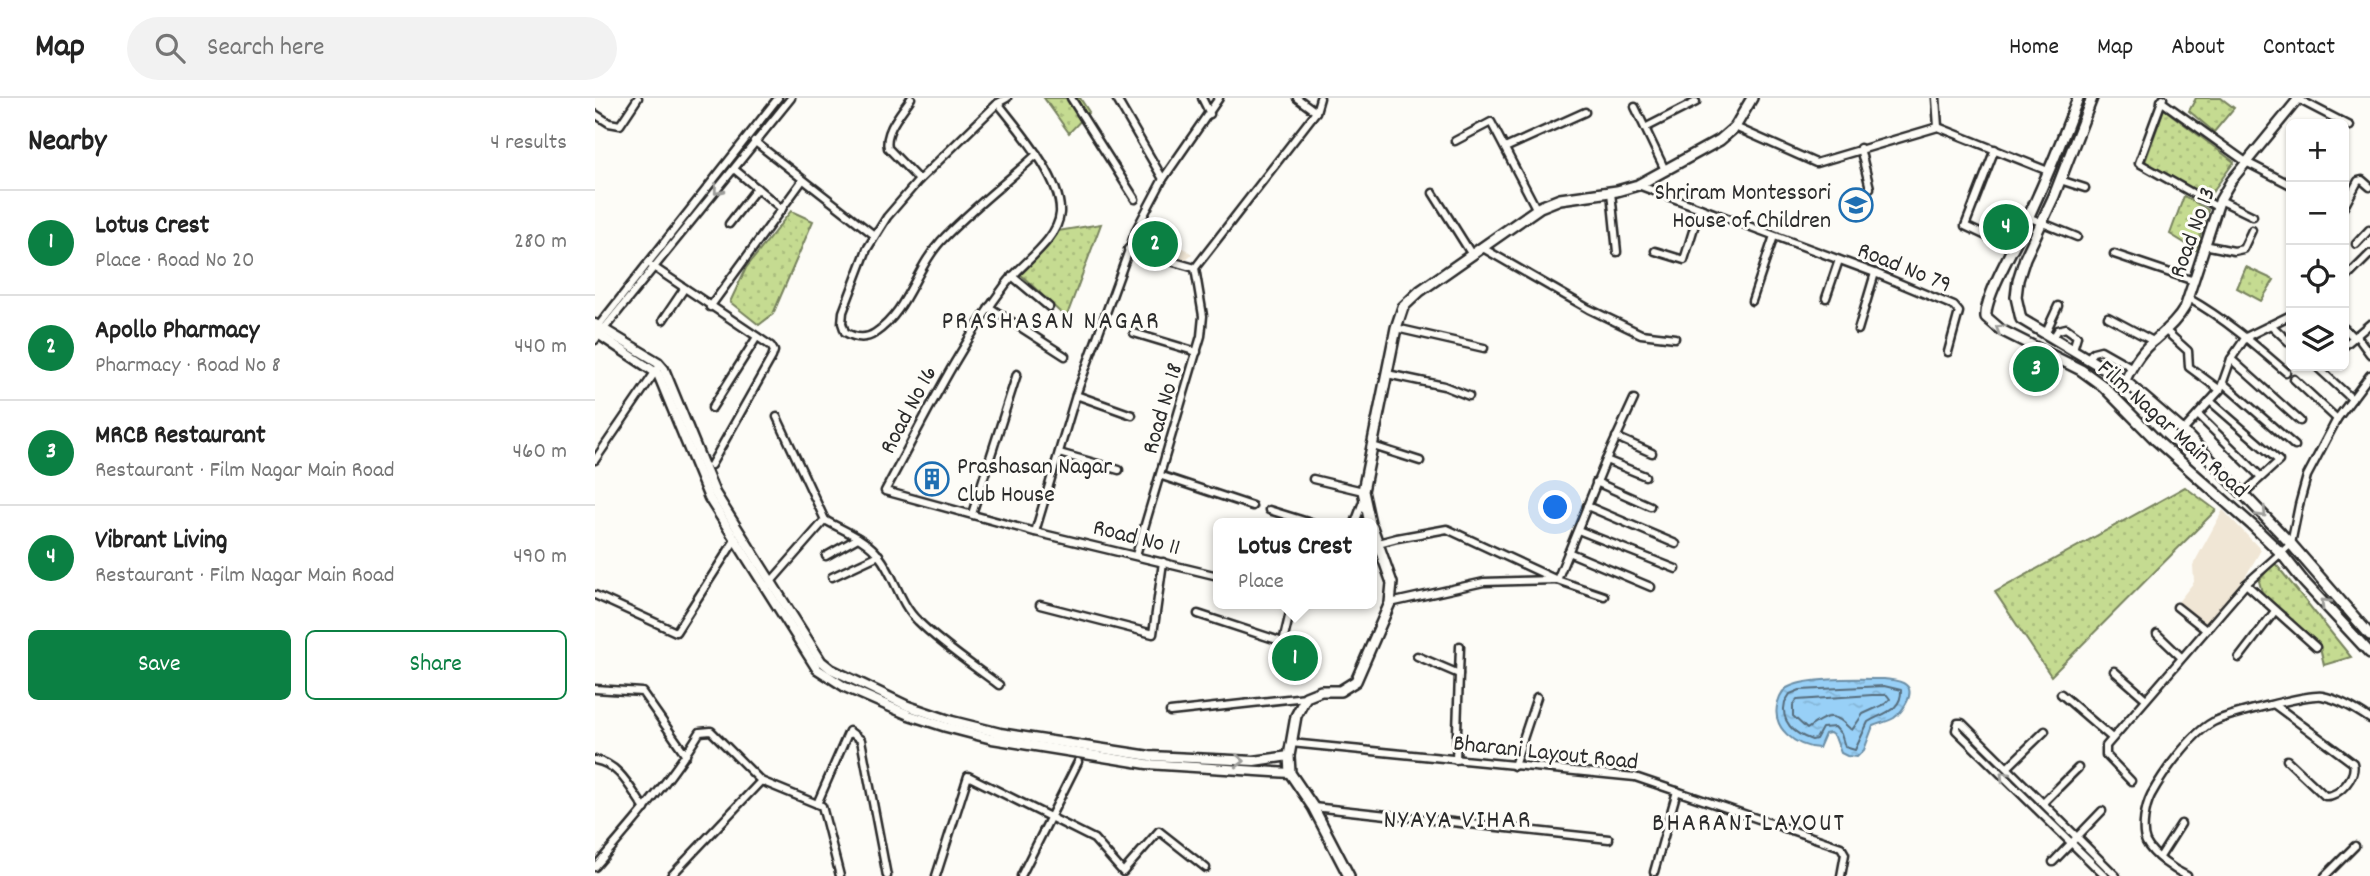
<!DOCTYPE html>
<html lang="en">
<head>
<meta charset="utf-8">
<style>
  :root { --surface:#fff; --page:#f2f2f2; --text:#222; --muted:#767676; --line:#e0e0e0; --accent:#0b8043 }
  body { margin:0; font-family:Dekko,sans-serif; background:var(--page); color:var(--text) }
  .controls { position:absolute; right:21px; top:21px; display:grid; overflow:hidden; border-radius:10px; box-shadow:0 2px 5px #0004 }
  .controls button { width:63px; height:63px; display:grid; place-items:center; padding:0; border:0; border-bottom:2px solid var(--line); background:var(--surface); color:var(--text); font:35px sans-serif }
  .you { position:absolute; left:961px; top:410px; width:24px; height:24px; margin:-18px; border:5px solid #fff; border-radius:50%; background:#1a73e8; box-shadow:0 0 0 10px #1a73e833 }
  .badge { display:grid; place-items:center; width:46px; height:46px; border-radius:50%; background:var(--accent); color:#fff; font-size:23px; font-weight:700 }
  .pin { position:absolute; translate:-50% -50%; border:4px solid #fff; box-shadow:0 2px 7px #0006 }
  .popup { position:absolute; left:618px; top:420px; width:164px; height:91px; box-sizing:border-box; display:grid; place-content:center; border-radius:10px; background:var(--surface); filter:drop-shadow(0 2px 5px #0005); font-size:23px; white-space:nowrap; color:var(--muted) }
  .popup b { font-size:26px; color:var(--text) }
  .popup::after { content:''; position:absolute; left:50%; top:100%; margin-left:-14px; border:14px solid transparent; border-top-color:var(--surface) }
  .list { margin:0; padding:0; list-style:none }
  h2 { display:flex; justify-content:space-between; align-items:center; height:91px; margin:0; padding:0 28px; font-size:30px }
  h2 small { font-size:23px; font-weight:400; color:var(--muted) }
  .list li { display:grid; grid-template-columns:46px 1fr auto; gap:21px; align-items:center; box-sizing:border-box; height:105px; padding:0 28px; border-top:2px solid var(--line) }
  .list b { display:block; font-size:26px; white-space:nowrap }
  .list p { margin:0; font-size:23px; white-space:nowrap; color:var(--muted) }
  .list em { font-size:23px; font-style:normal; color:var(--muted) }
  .actions { display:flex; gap:14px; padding:21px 28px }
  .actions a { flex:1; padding:16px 0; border:2px solid var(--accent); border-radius:10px; text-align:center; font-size:24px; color:var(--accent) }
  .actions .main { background:var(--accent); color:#fff }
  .icon { flex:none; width:38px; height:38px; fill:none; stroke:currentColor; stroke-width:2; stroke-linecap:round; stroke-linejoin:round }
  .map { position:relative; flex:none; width:1775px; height:778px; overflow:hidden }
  header { display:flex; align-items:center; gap:42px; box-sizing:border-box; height:98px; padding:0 35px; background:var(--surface); border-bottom:2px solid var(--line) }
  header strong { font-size:33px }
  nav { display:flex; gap:38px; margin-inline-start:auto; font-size:24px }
  .search { width:490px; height:63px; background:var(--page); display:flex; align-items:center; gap:18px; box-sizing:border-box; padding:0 24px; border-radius:38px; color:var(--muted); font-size:26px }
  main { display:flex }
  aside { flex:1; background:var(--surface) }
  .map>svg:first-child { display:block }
</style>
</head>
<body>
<header>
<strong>Map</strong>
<div class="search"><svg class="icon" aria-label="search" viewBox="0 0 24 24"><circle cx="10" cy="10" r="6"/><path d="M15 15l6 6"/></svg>Search here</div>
<nav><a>Home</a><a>Map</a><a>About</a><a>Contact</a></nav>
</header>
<main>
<aside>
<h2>Nearby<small>4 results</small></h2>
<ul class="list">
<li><span class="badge">1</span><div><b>Lotus Crest</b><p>Place · Road No 20</p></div><em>280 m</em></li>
<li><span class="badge">2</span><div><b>Apollo Pharmacy</b><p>Pharmacy · Road No 8</p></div><em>440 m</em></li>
<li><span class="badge">3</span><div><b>MRCB Restaurant</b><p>Restaurant · Film Nagar Main Road</p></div><em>460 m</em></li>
<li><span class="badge">4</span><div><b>Vibrant Living</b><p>Restaurant · Film Nagar Main Road</p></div><em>490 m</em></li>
</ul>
<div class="actions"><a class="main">Save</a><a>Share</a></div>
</aside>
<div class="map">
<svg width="1775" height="778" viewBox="0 0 1775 778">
  <defs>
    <pattern id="green-dots" width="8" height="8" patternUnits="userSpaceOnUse" patternTransform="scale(1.75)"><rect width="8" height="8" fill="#c5db91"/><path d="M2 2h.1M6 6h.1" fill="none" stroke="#a9bc7d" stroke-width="1.8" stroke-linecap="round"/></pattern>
    <pattern id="water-ripples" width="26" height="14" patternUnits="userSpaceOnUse" patternTransform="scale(1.75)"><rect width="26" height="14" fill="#98d0f7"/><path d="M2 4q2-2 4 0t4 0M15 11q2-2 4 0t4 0" fill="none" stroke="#83b3d4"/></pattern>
  </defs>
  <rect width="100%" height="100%" fill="#fdfcf7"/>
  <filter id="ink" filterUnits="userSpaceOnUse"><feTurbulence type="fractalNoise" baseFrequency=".0143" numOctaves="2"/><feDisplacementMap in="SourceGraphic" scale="14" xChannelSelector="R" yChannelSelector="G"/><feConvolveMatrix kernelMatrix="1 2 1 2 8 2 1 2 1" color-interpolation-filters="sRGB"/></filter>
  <g filter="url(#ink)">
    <!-- built -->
    <g fill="#f0e6d5">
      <path d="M551,129L575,143L577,142L597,156L588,164L541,148Z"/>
      <path d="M1628,412L1666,452L1646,486L1611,525L1583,504L1599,484L1598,467Z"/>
    </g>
    <!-- green -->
    <g fill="url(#green-dots)" stroke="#78835e" stroke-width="2">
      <path d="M449,0H485L494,14L474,35Z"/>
      <path d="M1601,0H1626L1639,10L1619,34L1594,13Z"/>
      <path d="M1569,11L1639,64L1613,100L1549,67Z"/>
      <path d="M1589,98L1613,112L1601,152L1575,136Z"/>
      <path d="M196,113L218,123L178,216L164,227L135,204L151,170Z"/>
      <path d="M506,126L471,220L420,171L457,134Z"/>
      <path d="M1651,169L1679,182L1666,203L1642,190Z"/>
      <path d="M1590,389L1621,412L1456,578L1400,494Z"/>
      <path d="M1679,464L1756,559L1729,567L1724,545L1668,498L1664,483Z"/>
    </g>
    <!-- water -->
    <path fill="url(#water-ripples)" stroke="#6c8ea5" stroke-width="2" d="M1289,581C1296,582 1306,582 1311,587C1321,595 1307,614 1299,620C1292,624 1285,625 1278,628L1269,652L1262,659L1252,658L1246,655L1240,639L1235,635L1230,636L1224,650C1201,649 1175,630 1183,604C1185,597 1189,590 1196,588C1216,579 1267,581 1289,581Z"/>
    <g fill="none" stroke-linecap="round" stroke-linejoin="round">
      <!-- shore -->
      <g stroke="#576d7d" stroke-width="2">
        <path d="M1289,588L1306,592C1307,613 1287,615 1273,624L1260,652L1250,649L1246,636L1240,629L1227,630L1221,641L1217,642C1199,636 1185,624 1190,604L1195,596L1205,592Z"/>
        <path d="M1277,597H1292L1295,601L1290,606L1268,616L1257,632C1254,630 1251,627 1249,625C1235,612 1223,623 1212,631L1198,618V607L1202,602Z"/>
      </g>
      <defs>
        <g id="minor">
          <path d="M316,0C307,14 289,33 293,50L324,82"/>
          <path d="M412,0L403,5L324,82L292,119L272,151L248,214L247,225L250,234C260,240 270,242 280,235C313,213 320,171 346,143C375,112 411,85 442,56"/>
          <path d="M476,0L540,101"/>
          <path d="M521,0L568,81"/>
          <path d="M607,0L615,16"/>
          <path d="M702,0L721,14"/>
          <path d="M1341,0L1343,29"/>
          <path d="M1568,0L1544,65L1622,109"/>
          <path d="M1701,0L1755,28"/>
          <path d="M1566,3L1651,64L1696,87"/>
          <path d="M403,5C424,32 467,81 465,115C463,142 427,165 411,186C363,250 328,323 290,393L440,434L623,478"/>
          <path d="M1040,9L1070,72"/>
          <path d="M0,16L14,25L25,27L43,0"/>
          <path d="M1140,29L1221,65L1343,29L1453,73"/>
          <path d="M1050,30L1101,4"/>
          <path d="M159,43L279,137"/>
          <path d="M860,43L896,24L942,112"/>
          <path d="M910,50L990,14"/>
          <path d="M1265,50L1275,90"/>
          <path d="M1400,51L1370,128L1402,143"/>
          <path d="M139,71L187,111"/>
          <path d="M1465,82L1490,90"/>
          <path d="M1043,87L1280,175L1359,208L1364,214L1353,254"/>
          <path d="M1016,94L1022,154"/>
          <path d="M838,95L877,157"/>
          <path d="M1625,102L1658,118"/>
          <path d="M1749,109L1763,83L1767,82L1775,89"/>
          <path d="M1433,119L1482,139"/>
          <path d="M134,126L162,90"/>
          <path d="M1761,146L1774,132"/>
          <path d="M1609,147L1639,153L1648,151L1657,132"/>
          <path d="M886,149L994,211L1046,236L1080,240"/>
          <path d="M533,151L600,170"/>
          <path d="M1060,153L1089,162L1105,110"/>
          <path d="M1519,156L1599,183"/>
          <path d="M57,168L176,248L179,253L177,259L116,367"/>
          <path d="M600,170L721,14L725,0"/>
          <path d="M417,178L454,209"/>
          <path d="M1749,182L1775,156"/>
          <path d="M1231,200L1244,162"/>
          <path d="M1593,200C1629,220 1660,247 1691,274"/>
          <path d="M1157,203L1179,138"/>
          <path d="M115,209L207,83"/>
          <path d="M394,209L470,258"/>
          <path d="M1513,219L1558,243"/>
          <path d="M68,222L89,191"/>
          <path d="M1676,227L1696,246"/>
          <path d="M801,230L889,250"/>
          <path d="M1749,230L1758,239"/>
          <path d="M1,231L183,0"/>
          <path d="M1263,232L1280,175"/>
          <path d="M1571,233L1593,253L1594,269L1625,292"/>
          <path d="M539,235L602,254"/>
          <path d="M1450,236L1463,208"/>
          <path d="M1761,237L1775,256"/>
          <path d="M1458,240L1463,232L1471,230L1482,238L1478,251"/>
          <path d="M0,242L196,0"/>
          <path d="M1749,248L1775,226"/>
          <path d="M1493,260L1498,254L1506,252L1536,269"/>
          <path d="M1636,261L1705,323"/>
          <path d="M1721,268L1757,301"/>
          <path d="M792,276L849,288L874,298"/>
          <path d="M1699,281L1742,321"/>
          <path d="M1628,285L1700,348"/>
          <path d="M481,297L537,317"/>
          <path d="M1615,303L1684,363L1649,395"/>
          <path d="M117,310L162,239"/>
          <path d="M1603,317L1666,379"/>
          <path d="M182,319L230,422"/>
          <path d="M1588,333L1625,292L1636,261L1651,239L1696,217"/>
          <path d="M1021,339L1057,355"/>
          <path d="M778,348L825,363"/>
          <path d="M464,355L524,372"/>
          <path d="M0,362L63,270"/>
          <path d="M1011,362L1050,378"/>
          <path d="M567,378L657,408"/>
          <path d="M718,381L768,393"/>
          <path d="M1001,384L1055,408"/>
          <path d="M992,408L1081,446"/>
          <path d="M674,412L716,425"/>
          <path d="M377,416L422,276"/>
          <path d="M760,425L769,401"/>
          <path d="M983,432L1081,471"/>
          <path d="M440,434L481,297L542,130L568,81L624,0"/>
          <path d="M777,443L783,445L802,440L852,431L962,482L1009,498"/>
          <path d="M973,454L1056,489"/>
          <path d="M541,457L606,238L608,218L600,170"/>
          <path d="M231,458L263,440"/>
          <path d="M237,479L284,457"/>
          <path d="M962,482L1011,362L1039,301"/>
          <path d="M174,486L230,422C247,432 272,441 284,458C300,478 304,505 323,523C347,547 376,566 404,587"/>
          <path d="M1651,486L1721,549"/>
          <path d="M0,497L81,534L140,442"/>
          <path d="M795,505L889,484L961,482"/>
          <path d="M445,507L558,536L568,464"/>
          <path d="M1582,509L1611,532"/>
          <path d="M603,516L688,544L697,506"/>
          <path d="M1562,536L1586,559"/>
          <path d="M822,558L864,576"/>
          <path d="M1644,560L1680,513"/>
          <path d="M1519,573L1551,601"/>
          <path d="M0,591L47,594L91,657"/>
          <path d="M1466,596L1517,640"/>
          <path d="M1680,607L1758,665C1762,678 1744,699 1730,698L1692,662"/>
          <path d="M575,614L711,599"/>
          <path d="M696,645L1040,679L1246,749L1250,756L1246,778"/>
          <path d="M0,662C25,666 36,692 50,711"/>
          <path d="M861,662L865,548"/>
          <path d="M919,668L942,599"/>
          <path d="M1413,669L1450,633"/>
          <path d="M1536,683L1511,657V648L1651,486L1696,446L1704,407L1712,378L1742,321L1775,277"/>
          <path d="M1448,705L1483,670"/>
          <path d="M222,706L254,633L266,642L292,778"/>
          <path d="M718,709L1014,741"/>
          <path d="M1565,759L1586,726"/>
          <path d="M1458,764L1507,713"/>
          <path d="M0,769C37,726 75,683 105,634L116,633L166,683L227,708L245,778"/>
          <path d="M1059,774L1082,693"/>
          <path d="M76,778L166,683"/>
          <path d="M341,778L373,678L499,741L528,774L564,733L611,770"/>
          <path d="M426,778L483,664"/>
          <path d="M1510,778L1361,632L1363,625H1367L1521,778"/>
          <path d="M1592,778C1579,772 1558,758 1551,744C1546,732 1550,709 1556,697C1568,675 1596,636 1618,624C1631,617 1714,596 1727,598C1743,601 1762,612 1775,621"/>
          <path d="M1730,778L1760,748"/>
        </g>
        <g id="tertiary">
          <path d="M0,226L63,264L69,271L120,395L226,563L236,571L313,608L357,623L405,635L555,658L659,663L694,658"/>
          <path d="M0,234L63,276L114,400L222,571L250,589L314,617L351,629L397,641L552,666L695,675"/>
          <path d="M1530,283C1537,268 1546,252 1560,242C1572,231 1582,223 1590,209L1625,102L1636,83L1704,0"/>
        </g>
        <g id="secondary">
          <path d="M1483,0C1468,40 1451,81 1433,120C1423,142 1389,199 1391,219L1406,232L1486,272L1508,288L1562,343L1658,428L1686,455L1709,484L1775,555"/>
          <path d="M1497,0L1459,98L1430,160L1423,182L1421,199L1426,221L1530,283L1588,333L1696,446L1775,537"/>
          <path d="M775,425L768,393L801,230L808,209L825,193L945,109L965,101L1022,93L1043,87L1125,42L1140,29L1157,0"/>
          <path d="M754,778L718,709L695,675L694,658L701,618L711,599L726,593H745L761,583L795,505L797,485L777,429"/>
        </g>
      </defs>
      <!-- minor casing -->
      <use href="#minor" stroke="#2b2b2b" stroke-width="11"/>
      <!-- tertiary casing -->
      <use href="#tertiary" stroke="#2b2b2b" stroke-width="13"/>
      <!-- secondary casing -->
      <use href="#secondary" stroke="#2b2b2b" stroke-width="14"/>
      <!-- minor -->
      <use href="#minor" stroke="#fdfcf7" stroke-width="6"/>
      <!-- tertiary -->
      <use href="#tertiary" stroke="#fdfcf7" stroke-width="8"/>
      <!-- secondary -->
      <use href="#secondary" stroke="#fdfcf7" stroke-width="9"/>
    </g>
    <!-- one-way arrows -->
    <defs><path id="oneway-chevron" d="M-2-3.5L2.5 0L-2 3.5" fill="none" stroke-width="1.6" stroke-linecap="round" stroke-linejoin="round" transform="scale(1.75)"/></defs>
    <g stroke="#9e9e9b">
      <use href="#oneway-chevron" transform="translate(123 92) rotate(129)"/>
      <use href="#oneway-chevron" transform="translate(1405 231) rotate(-148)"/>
      <use href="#oneway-chevron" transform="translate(1667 415) rotate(47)"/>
      <use href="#oneway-chevron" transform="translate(1730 505) rotate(-134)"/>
      <use href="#oneway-chevron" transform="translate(645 663) rotate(2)"/>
      <use href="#oneway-chevron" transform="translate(1409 678) rotate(-135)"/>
    </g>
  </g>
  <!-- icons -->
  <defs>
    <symbol id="university-ring" viewBox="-11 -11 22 22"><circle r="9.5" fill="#fdfcf7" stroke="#1f6fb2" stroke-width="1.5"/><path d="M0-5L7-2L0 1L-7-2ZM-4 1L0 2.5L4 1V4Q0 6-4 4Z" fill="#1f6fb2"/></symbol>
    <symbol id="building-ring" viewBox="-11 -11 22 22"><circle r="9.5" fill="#fdfcf7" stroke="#1f6fb2" stroke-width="1.5"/><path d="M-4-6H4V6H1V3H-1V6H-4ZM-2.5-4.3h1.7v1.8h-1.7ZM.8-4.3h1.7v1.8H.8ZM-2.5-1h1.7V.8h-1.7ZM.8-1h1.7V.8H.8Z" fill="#1f6fb2"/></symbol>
  </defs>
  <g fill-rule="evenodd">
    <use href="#university-ring" x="1242" y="88" width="38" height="38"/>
    <use href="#building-ring" x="318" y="362" width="38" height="38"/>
  </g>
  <g text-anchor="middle" stroke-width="6" stroke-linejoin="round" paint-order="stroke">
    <!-- poi labels -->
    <g font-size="24" fill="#2b2b2b" stroke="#fdfcf7" text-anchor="end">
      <text x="1236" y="101">Shriram Montessori<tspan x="1236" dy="28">House of Children</tspan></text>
      <text x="362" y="375" text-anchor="start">Prashasan Nagar<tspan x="362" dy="28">Club House</tspan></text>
    </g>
    <!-- street labels -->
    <g font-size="24" fill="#2b2b2b" stroke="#fdfcf7">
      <text transform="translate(1596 134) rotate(-70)" y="8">Road No 13</text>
      <text transform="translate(1310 168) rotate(22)" y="8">Road No 79</text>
      <text transform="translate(566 310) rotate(-74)" y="8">Road No 18</text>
      <text transform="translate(312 311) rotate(-62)" y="8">Road No 16</text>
      <text transform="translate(1579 330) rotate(42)" y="8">Film Nagar Main Road</text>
      <text transform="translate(542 438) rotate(14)" y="8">Road No 11</text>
      <text transform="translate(951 653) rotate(6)" y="8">Bharani Layout Road</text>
    </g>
    <!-- neighbourhood labels -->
    <g font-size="26" letter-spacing="2" fill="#2b2b2b" stroke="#fdfcf7">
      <text x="456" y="230">PRASHASAN NAGAR</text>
      <text x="863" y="729">NYAYA VIHAR</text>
      <text x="1154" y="732">BHARANI LAYOUT</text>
    </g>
  </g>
</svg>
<div class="controls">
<button>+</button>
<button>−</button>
<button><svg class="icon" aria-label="locate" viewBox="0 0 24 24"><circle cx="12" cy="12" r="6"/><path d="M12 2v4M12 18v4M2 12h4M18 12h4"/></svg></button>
<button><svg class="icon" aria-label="layers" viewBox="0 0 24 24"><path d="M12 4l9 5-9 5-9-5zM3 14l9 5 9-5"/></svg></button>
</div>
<div class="you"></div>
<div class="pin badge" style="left:700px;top:560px">1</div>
<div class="popup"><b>Lotus Crest</b>Place</div>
<div class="pin badge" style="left:560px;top:146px">2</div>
<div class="pin badge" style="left:1441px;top:271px">3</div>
<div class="pin badge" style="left:1411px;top:129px">4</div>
</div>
</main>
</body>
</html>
